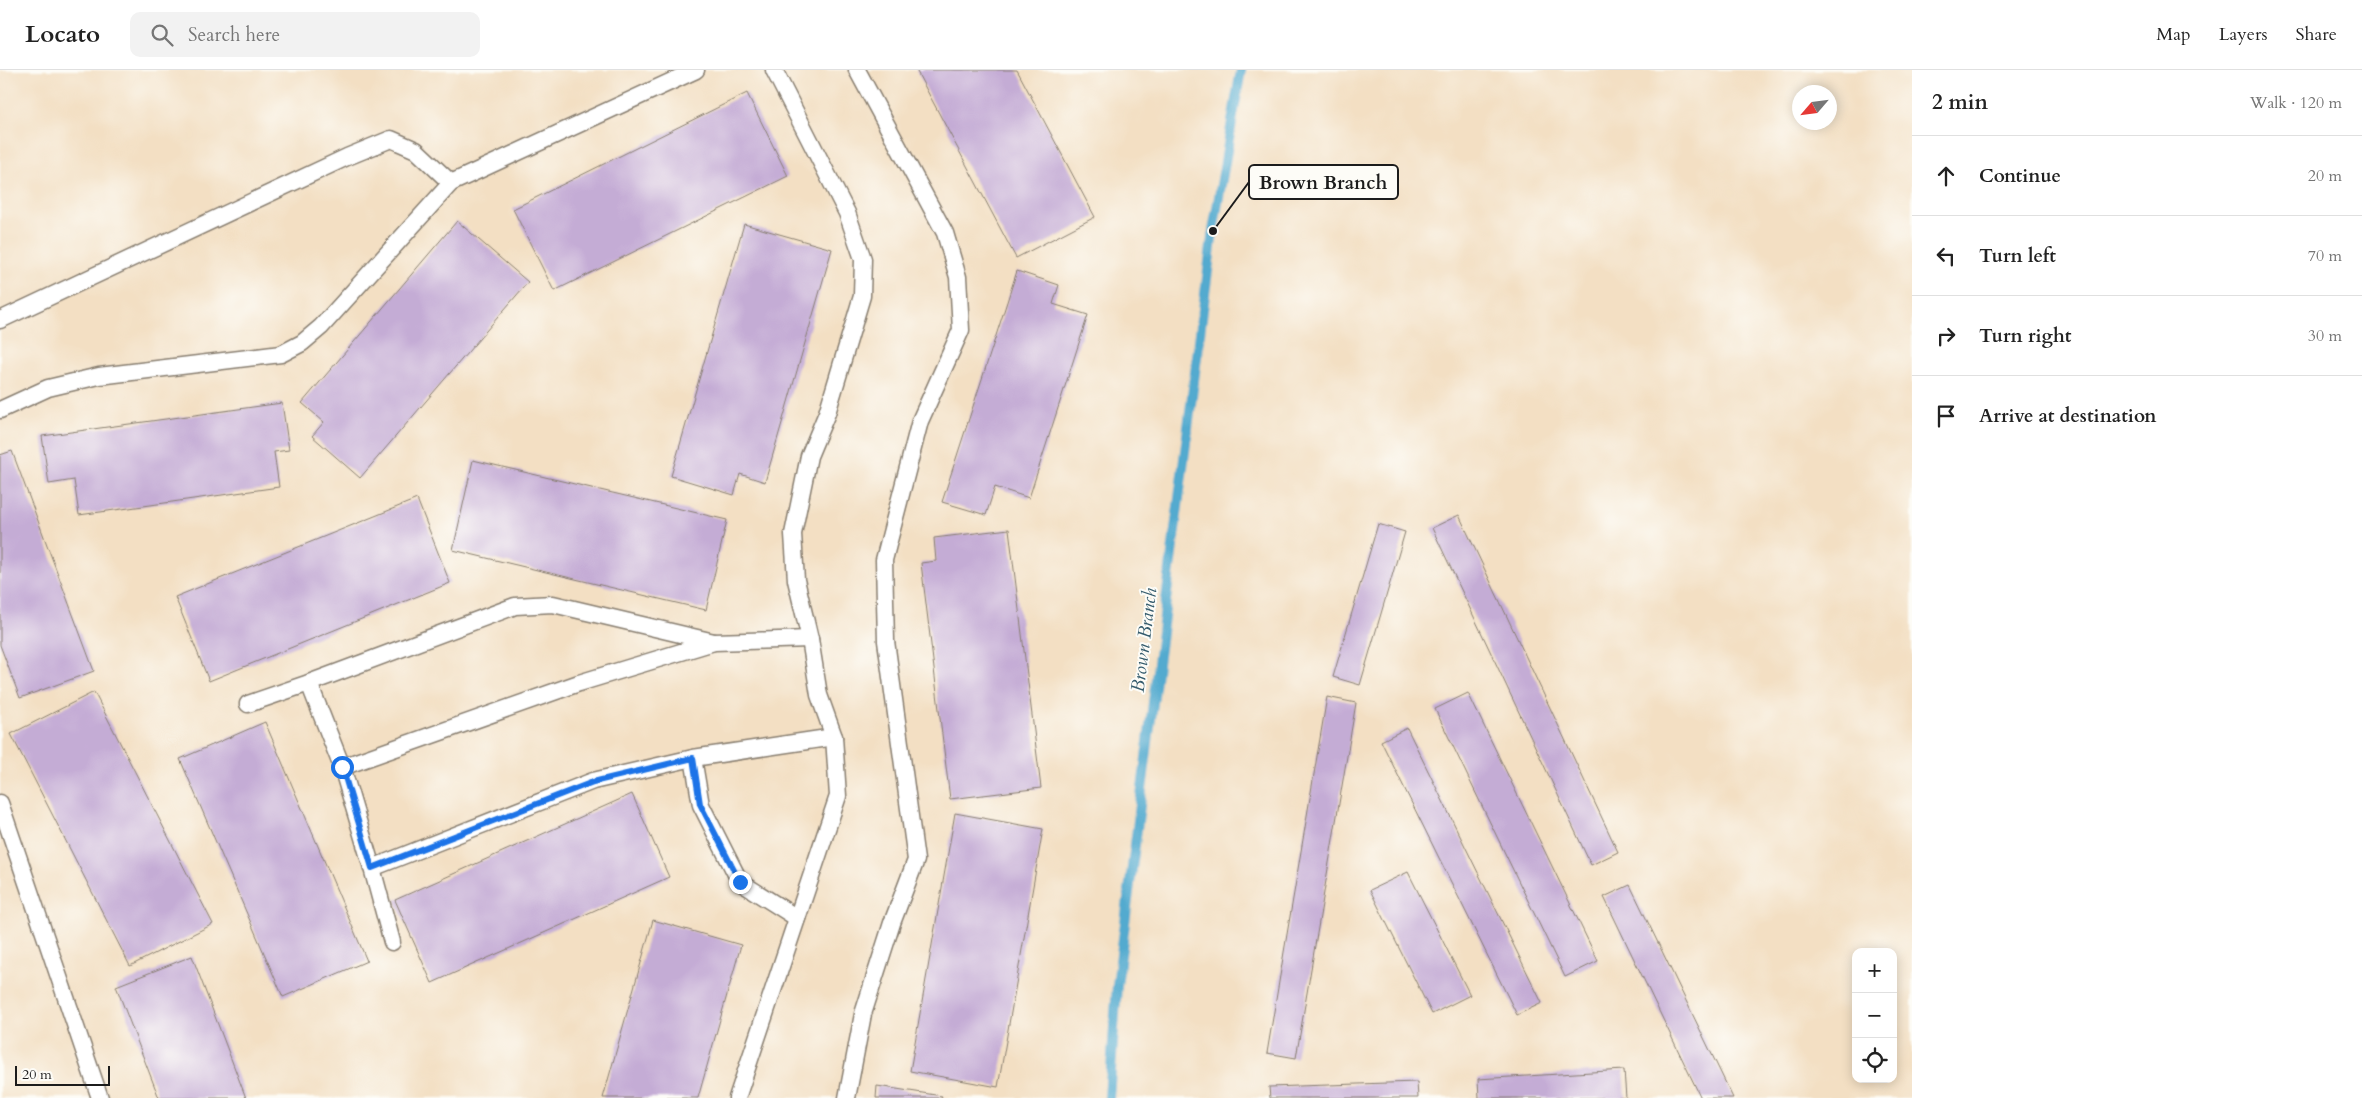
<!DOCTYPE html>
<html lang="en">
<head>
<meta charset="utf-8">
<style>
  :root { --surface:#fff; --page:#f2f2f2; --text:#222; --muted:#767676; --line:#e0e0e0 }
  body { margin:0; font-family:Cardo,serif; background:var(--page); color:var(--text) }
  .controls { position:absolute; right:15px; bottom:15px; display:grid; overflow:hidden; border-radius:10px; box-shadow:0 2px 12px #0003 }
  .controls button { width:45px; height:45px; display:grid; place-items:center; padding:0; border:0; border-bottom:1px solid var(--line); background:var(--surface); color:var(--text); font:25px sans-serif }
  .compass { position:absolute; left:1792px; top:15px; width:45px; height:45px; border-radius:50%; background:var(--surface); box-shadow:0 2px 12px #0003; rotate:242deg }
  .scale { position:absolute; left:15px; bottom:12px; width:95px; box-sizing:border-box; padding-left:5px; border:2px solid #1c1c1c; border-top:0; font-size:14px; line-height:18px; white-space:nowrap; color:#1c1c1c; -webkit-text-stroke:4px #fdfcf7; paint-order:stroke }
  .stop { position:absolute; width:15px; height:15px; margin:-11px; border:4px solid #1a73e8; border-radius:50%; background:#fff }
  .stop.end { background:#1a73e8; border-color:#fff; box-shadow:0 1px 5px #0008 }
  .list { margin:0; padding:0; list-style:none }
  h2 { display:flex; justify-content:space-between; align-items:center; height:65px; margin:0; padding:0 20px; font-size:21px }
  h2 small { font-size:16px; font-weight:400; color:var(--muted) }
  .list li { display:grid; grid-template-columns:32px 1fr auto; gap:15px; align-items:center; box-sizing:border-box; height:80px; padding:0 20px; border-top:1px solid var(--line) }
  .list b { display:block; font-size:19px; white-space:nowrap }
  .list em { font-size:16px; font-style:normal; color:var(--muted) }
  .icon { flex:none; width:28px; height:28px; fill:none; stroke:currentColor; stroke-width:2; stroke-linecap:round; stroke-linejoin:round }
  .map { position:relative; flex:none; width:1912px; height:1028px; overflow:hidden }
  header { display:flex; align-items:center; gap:30px; box-sizing:border-box; height:70px; padding:0 25px; background:var(--surface); border-bottom:1px solid var(--line) }
  header strong { font-size:24px }
  nav { display:flex; gap:28px; margin-inline-start:auto; font-size:18px }
  .search { width:350px; height:45px; background:var(--page); display:flex; align-items:center; gap:12px; box-sizing:border-box; padding:0 18px; border-radius:10px; color:var(--muted); font-size:19px }
  main { display:flex }
  aside { flex:1; background:var(--surface) }
  .map>svg:first-child { display:block }
</style>
</head>
<body>
<header>
<strong>Locato</strong>
<div class="search"><svg class="icon" aria-label="search" viewBox="0 0 24 24"><circle cx="10" cy="10" r="6"/><path d="M15 15l6 6"/></svg>Search here</div>
<nav><a>Map</a><a>Layers</a><a>Share</a></nav>
</header>
<main>
<div class="map">
<svg width="1912" height="1028" viewBox="0 0 1912 1028">
  <rect width="100%" height="100%" fill="#fdfcf7"/>
  <filter id="ink" filterUnits="userSpaceOnUse"><feTurbulence type="fractalNoise" baseFrequency=".02" numOctaves="2"/><feDisplacementMap in="SourceGraphic" scale="10" xChannelSelector="R" yChannelSelector="G"/><feConvolveMatrix kernelMatrix="1 2 1 2 8 2 1 2 1" color-interpolation-filters="sRGB"/></filter>
  <filter id="wash" filterUnits="userSpaceOnUse"><feTurbulence type="fractalNoise" baseFrequency=".0096" numOctaves="4" result="noise"/><feDisplacementMap in="SourceGraphic" scale="20" xChannelSelector="R" yChannelSelector="G"/><feGaussianBlur stdDeviation="1.12" result="paint"/><feColorMatrix in="noise" values="0 0 0 0 0 0 0 0 0 0 0 0 0 0 0 0 0 1.4 0 .05"/><feComposite in="paint" operator="in"/></filter>
  <g filter="url(#wash)">
    <rect width="100%" height="100%" fill="#f3dfc3"/>
    <g fill="none" stroke-linecap="round" stroke-linejoin="round">
      <!-- stream -->
      <path stroke="#53aacf" stroke-width="10" d="M1109,1028L1117,916L1213,161L1241,0"/>
    </g>
    <g id="blocks">
      <!-- building -->
      <g fill="#c4acd5">
        <path d="M916,0H1017L1095,147L1016,188Z"/>
        <path d="M747,23L788,106L554,221L513,139Z"/>
        <path d="M457,151L528,212L360,408L312,366L324,352L302,333Z"/>
        <path d="M744,154L832,179L765,412L740,404L734,425L671,406Z"/>
        <path d="M1017,201L1059,215L1053,234L1088,245L1029,428L995,417L986,445L942,432Z"/>
        <path d="M282,333L289,380L274,382L279,417L79,445L74,410L49,414L42,366Z"/>
        <path d="M12,381L94,601L20,628L0,575V385Z"/>
        <path d="M473,390L727,450L706,540L453,480Z"/>
        <path d="M417,429L450,513L209,611L175,527Z"/>
        <path d="M1459,445L1618,782L1591,795L1432,458Z"/>
        <path d="M1378,454L1405,462L1360,615L1333,607Z"/>
        <path d="M1009,459L1041,718L950,729L921,493L936,491L934,468Z"/>
        <path d="M94,622L213,854L130,896L11,664Z"/>
        <path d="M1468,623L1598,891L1565,907L1435,639Z"/>
        <path d="M1327,627L1356,633L1296,988L1267,983Z"/>
        <path d="M265,652L367,891L283,927L180,689Z"/>
        <path d="M1407,658L1542,933L1517,945L1381,671Z"/>
        <path d="M632,724L669,807L432,913L395,830Z"/>
        <path d="M955,743L1043,759L998,1017L910,1001Z"/>
        <path d="M1408,802L1470,925L1432,944L1370,820Z"/>
        <path d="M1630,815L1733,1028H1701L1604,827Z"/>
        <path d="M653,850L741,875L698,1028H603Z"/>
        <path d="M192,886L246,1028H159L116,916Z"/>
        <path d="M1624,1000L1626,1028H1479L1478,1009Z"/>
        <path d="M1417,1012L1418,1028H1270L1269,1017Z"/>
        <path d="M877,1016L942,1026L941,1028H876Z"/>
      </g>
    </g>
  </g>
  <g filter="url(#ink)">
    <use href="#blocks" fill-opacity="0" stroke="#887e70" stroke-width="1"/>
    <g fill="none" stroke-linecap="round" stroke-linejoin="round">
      <defs>
        <g id="service">
          <path d="M0,250L347,87L391,69L416,80L451,113"/>
          <path d="M0,340L48,318L99,306L281,284L302,273L321,257L451,113L696,0"/>
          <path d="M810,569L714,572L579,613L342,697L372,798L593,711L693,688L834,667"/>
          <path d="M248,634L309,613"/>
          <path d="M693,688L701,735L740,812L797,848"/>
          <path d="M342,697L309,613L515,536L553,534L714,572"/>
          <path d="M0,733L100,1028"/>
          <path d="M372,798L392,872"/>
          <path d="M737,1028L838,726L834,667L819,625L810,569L796,510L793,464L809,386L827,343L862,226L863,189L847,143L774,0"/>
          <path d="M847,1028L863,944L892,853L916,790L886,571L884,490L920,351L961,260L958,207L945,163L857,0"/>
        </g>
      </defs>
      <!-- service casing -->
      <use href="#service" stroke="#887e70" stroke-width="19"/>
      <!-- service -->
      <use href="#service" stroke="#fff" stroke-width="16"/>
    </g>
  </g>
  <g fill="none" stroke-linecap="round" stroke-linejoin="round" filter="url(#ink)">
    <!-- route -->
    <path stroke="#1a73e8" stroke-width="6" d="M342,697L372,798L593,712L693,688L700,734L740,812"/>
  </g>
  <g text-anchor="middle" stroke-width="4" stroke-linejoin="round" paint-order="stroke">
    <!-- water labels -->
    <g font-size="19" font-style="italic" fill="#355c6d" stroke="#fdfcf7">
      <text transform="translate(1143 570) rotate(-83)" y="7">Brown Branch</text>
    </g>
  </g>
  <!-- callouts -->
  <path fill="none" stroke="#1c1c1c" stroke-width="2" d="M1213 161L1249 112"/>
  <circle fill="#1c1c1c" stroke="#fdfcf7" stroke-width="2" cx="1213" cy="161" r="5"/>
  <rect fill="#fdfcf7" stroke="#1c1c1c" stroke-width="2" x="1249" y="95" width="149" height="34" rx="5"/>
  <g font-size="19" text-anchor="middle" font-weight="bold" fill="#1c1c1c">
    <text x="1323" y="119">Brown Branch</text>
  </g>
</svg>
<div class="controls">
<button>+</button>
<button>−</button>
<button><svg class="icon" aria-label="locate" viewBox="0 0 24 24"><circle cx="12" cy="12" r="6"/><path d="M12 2v4M12 18v4M2 12h4M18 12h4"/></svg></button>
</div>
<svg class="compass" viewBox="-18 -18 36 36"><path d="M0-13l5 13h-10z" fill="#e53935"/><path d="M0 13l5-13h-10z" fill="#767676"/></svg>
<div class="scale">20 m</div>
<div class="stop" style="left:342px;top:697px"></div>
<div class="stop end" style="left:740px;top:812px"></div>
</div>
<aside>
<h2>2 min<small>Walk · 120 m</small></h2>
<ul class="list">
<li><svg class="icon" aria-label="ahead" viewBox="0 0 24 24"><path d="M12 20V5M6 11l6-6 6 6"/></svg><div><b>Continue</b></div><em>20 m</em></li>
<li><svg class="icon" aria-label="left" viewBox="0 0 24 24"><path d="M17 20v-9H6M10 6l-5 5 5 5"/></svg><div><b>Turn left</b></div><em>70 m</em></li>
<li><svg class="icon" aria-label="right" viewBox="0 0 24 24"><path d="M7 20v-9h11M14 6l5 5-5 5"/></svg><div><b>Turn right</b></div><em>30 m</em></li>
<li><svg class="icon" aria-label="arrive" viewBox="0 0 24 24"><path d="M6 21V4h12l-3 4 3 4H6"/></svg><div><b>Arrive at destination</b></div></li>
</ul>
</aside>
</main>
</body>
</html>
